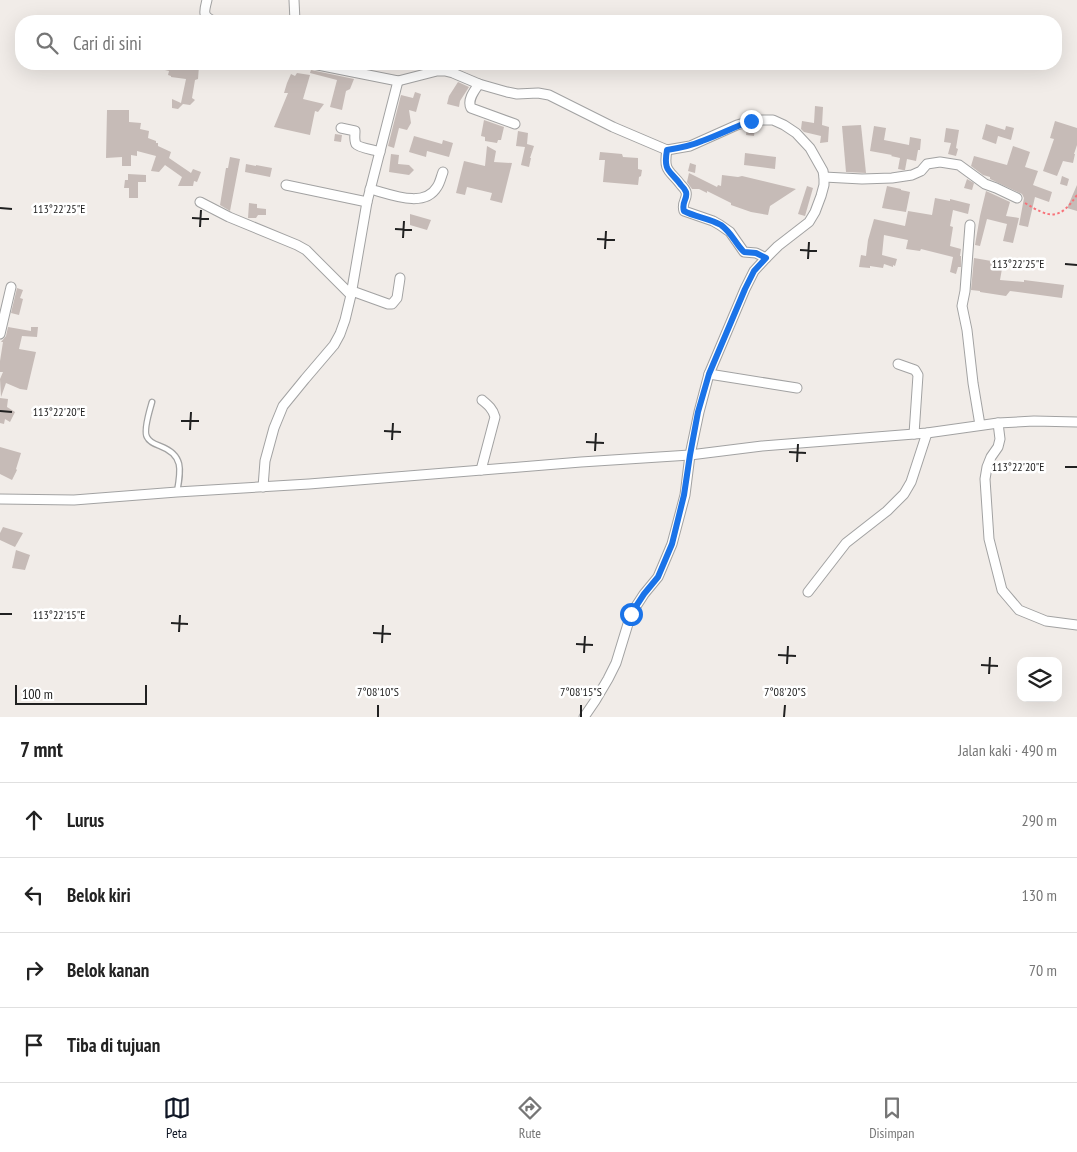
<!DOCTYPE html>
<html lang="id">
<head>
<meta charset="utf-8">
<style>
  :root { --surface:#fff; --page:#f2f2f2; --text:#222; --muted:#767676; --line:#e0e0e0; --accent:#111827 }
  body { margin:0; font-family:"PT Sans Narrow",sans-serif; background:var(--page); color:var(--text) }
  .controls { position:absolute; right:15px; bottom:15px; display:grid; overflow:hidden; border-radius:10px; box-shadow:0 5px 20px #0002 }
  .controls button { width:45px; height:45px; display:grid; place-items:center; padding:0; border:0; border-bottom:1px solid var(--line); background:var(--surface); color:var(--text); font:25px sans-serif }
  .scale { position:absolute; left:15px; bottom:12px; width:132px; box-sizing:border-box; padding-left:5px; border:2px solid #212121; border-top:0; font-size:14px; line-height:18px; white-space:nowrap; color:#212121; -webkit-text-stroke:4px #fff; paint-order:stroke }
  .stop { position:absolute; width:15px; height:15px; margin:-11px; border:4px solid #1a73e8; border-radius:50%; background:#fff }
  .stop.end { background:#1a73e8; border-color:#fff; box-shadow:0 1px 5px #0008 }
  .list { margin:0; padding:0; list-style:none }
  h2 { display:flex; justify-content:space-between; align-items:center; height:65px; margin:0; padding:0 20px; font-size:21px }
  h2 small { font-size:16px; font-weight:400; color:var(--muted) }
  .list li { display:grid; grid-template-columns:32px 1fr auto; gap:15px; align-items:center; box-sizing:border-box; height:75px; padding:0 20px; border-top:1px solid var(--line) }
  .list b { display:block; font-size:19px; white-space:nowrap }
  .list em { font-size:16px; font-style:normal; color:var(--muted) }
  .icon { flex:none; width:28px; height:28px; fill:none; stroke:currentColor; stroke-width:2; stroke-linecap:round; stroke-linejoin:round }
  .map { position:relative; flex:none; width:1077px; height:717px; overflow:hidden }
  .search { position:absolute; background:var(--surface); box-shadow:0 5px 20px #0002; left:15px; right:15px; top:15px; height:55px; display:flex; align-items:center; gap:12px; box-sizing:border-box; padding:0 18px; border-radius:20px; color:var(--muted); font-size:19px }
  .sheet { height:365px; background:var(--surface) }
  nav { display:flex; justify-content:space-around; align-items:center; box-sizing:border-box; height:70px; border-top:1px solid var(--line); background:var(--surface); font-size:14px; color:var(--muted) }
  nav a { display:grid; justify-items:center; gap:2px }
  nav .on { color:var(--accent) }
  .map>svg:first-child { display:block }
</style>
</head>
<body>
<div class="map">
<svg width="1077" height="717" viewBox="0 0 1077 717">
  <rect width="100%" height="100%" fill="#f1ece8"/>
  <!-- building -->
  <g fill="#c6bbb7">
    <path d="M165,64H182L199,66L198,79L195,80L192,98L195,100L190,105L183,104L178,109L172,108V99L181,103L186,79L171,77V76L168,75L169,71L165,70Z"/>
    <path d="M311,70L354,79L350,89L346,91L342,110L330,107L337,80L310,73Z"/>
    <path d="M297,73L310,75L303,99L324,104L318,112L315,111L310,135L274,127L288,93H284L287,83L291,74L295,76Z"/>
    <path d="M458,82L469,87L460,101L459,107L447,104L449,96Z"/>
    <path d="M415,92L421,94L416,112L409,110L411,123L407,130L399,128L394,148L388,146L401,95L413,98Z"/>
    <path d="M815,106L823,107L822,125L829,127L828,142L820,143L821,136L804,132L801,129L802,121L814,123Z"/>
    <path d="M107,110H129V122L141,123L140,129L149,131L148,138L156,141V143H158V146L171,152L169,158L191,173L193,169L201,172L197,182L194,181L193,186H178L182,177L165,165L159,172L151,171L156,156L137,151V156L131,155V166H122V157L106,158Z"/>
    <path d="M484,120L504,127L501,140H498L497,143L485,141V137L481,136Z"/>
    <path d="M1055,121L1077,128V145L1074,154H1075L1073,163L1063,161L1057,176L1043,171L1054,139L1050,138Z"/>
    <path d="M986,124L1005,130L1006,126L1014,128L1011,140L998,136L996,144L982,139Z"/>
    <path d="M861,125L866,173L846,172L842,126Z"/>
    <path d="M874,126L886,128L884,140L909,145L910,137L921,139L920,150H918L916,161L907,159L905,170H903L898,169L900,158L891,156L892,155L870,151Z"/>
    <path d="M755,127L754,136L746,135L747,129Z"/>
    <path d="M946,128L959,130L956,148L958,149L956,156L948,154L951,143L944,142Z"/>
    <path d="M518,131L528,133L527,144L534,146L530,158H531L529,167L521,165L525,147L516,146Z"/>
    <path d="M335,134L342,135L341,142L334,141Z"/>
    <path d="M414,136L442,144L443,140L453,143L449,157L427,151L426,157L409,152Z"/>
    <path d="M487,146L496,151L494,162L512,163L502,203L490,200L492,193L467,187L465,195L456,193L464,161L485,166Z"/>
    <path d="M1013,146L1030,152L1025,167L1038,171L1033,185L1052,192L1049,202L1035,197L1028,227L1019,225L1024,198L1022,194L990,179V177L983,175L971,166L974,156L1007,165Z"/>
    <path d="M600,152L622,154L623,157L638,158V169L642,170L641,176L639,177L638,185L603,182L605,160H599Z"/>
    <path d="M745,153L776,157L775,169L744,165Z"/>
    <path d="M391,154L399,155L398,164L409,165L414,170L409,175L389,172Z"/>
    <path d="M230,157L240,159L230,211L220,205L226,168H228Z"/>
    <path d="M690,163L696,165L695,173L688,171Z"/>
    <path d="M246,164L256,166V165L272,168L270,177L245,172Z"/>
    <path d="M689,173L717,187L718,185L721,186L722,175L738,177L742,176L796,189L770,206L768,215L751,212L731,205V203L707,191V193L699,189H692L687,182Z"/>
    <path d="M128,174L146,175V182H138V198H129V188H124L125,180H128Z"/>
    <path d="M1062,176L1069,179L1067,186L1060,184Z"/>
    <path d="M967,179L974,183L972,190L964,188Z"/>
    <path d="M1077,185V211L1067,208Z"/>
    <path d="M807,186L813,188L805,216L798,214Z"/>
    <path d="M887,186L901,189V190L910,192L906,212L882,208Z"/>
    <path d="M986,191L1010,202L1006,216L1019,218L1013,243L1003,241L1007,224L987,219L980,246L975,245L980,216Z"/>
    <path d="M935,198L950,201V199L970,204L968,214L953,210L950,226L953,227L950,246L961,249L960,256H961V267H958L956,274L950,272L953,257L921,249L920,251L906,249L908,240L884,235L882,255L897,259L895,266L893,265V267L884,264L883,268L870,266V268L859,267L861,255L866,256L868,240L874,219L905,226L908,211L932,215Z"/>
    <path d="M249,203L257,204V208L266,209V215H258L256,218H248Z"/>
    <path d="M410,214L431,220L427,230L410,225Z"/>
    <path d="M974,258L1003,263L1000,280L1024,282V280L1064,285L1062,298L1010,291L1006,296L980,292V291L971,290Z"/>
    <path d="M17,288L23,290L20,298L23,299L19,315L11,313Z"/>
    <path d="M8,327L31,331V327H38L37,337L22,336L19,349L36,352L27,390L20,389L6,383L1,397L0,379L3,372H0V361L3,342H1L6,336Z"/>
    <path d="M0,398L8,399L7,407L15,412L10,422L5,419L4,424L0,423Z"/>
    <path d="M0,447L21,453L16,469L17,470L12,480L0,474Z"/>
    <path d="M3,527L23,533L15,547L0,540V533Z"/>
    <path d="M16,550L30,555L25,570L12,568Z"/>
  </g>
  <g fill="none" stroke-linecap="round" stroke-linejoin="round">
    <defs>
      <path id="service" d="M152,402C150,409 143,431 147,437C149,442 155,444 160,446C184,455 181,470 177,492"/>
      <g id="minor">
        <path d="M207,0C204,12 202,16 214,21"/>
        <path d="M294,0L295,21"/>
        <path d="M313,64L398,81L437,71H445L453,73L479,84L507,92L517,94L538,93L549,95L613,127L667,150L690,146L737,125L751,121L763,120H773L784,125L796,133L810,148L823,171L824,177V185L821,196L815,212L809,222L778,246L766,258L754,271L745,289L709,374L699,412L690,455L685,495L672,544L658,577L644,594L631,614L616,663L608,679L595,701L584,717"/>
        <path d="M479,84C474,91 467,100 471,108L515,124"/>
        <path d="M341,128L355,131C355,135 354,140 356,144C359,148 375,150 380,152"/>
        <path d="M667,150C663,172 670,170 681,185C683,187 685,189 686,192C688,199 681,202 684,211L713,221L720,225L730,232L744,252L756,253L766,258"/>
        <path d="M824,177L862,179L892,178L912,175L921,171L927,164L940,162L959,165L985,184L996,188L1017,198"/>
        <path d="M286,185L367,202"/>
        <path d="M370,189C390,194 424,209 437,187C440,183 441,177 443,172"/>
        <path d="M200,202L229,217L297,245L306,250L351,295"/>
        <path d="M970,225L965,291L962,306L967,330L973,383L980,425"/>
        <path d="M352,291L388,304H392L397,298L400,278"/>
        <path d="M0,334L11,287"/>
        <path d="M898,364L915,370L918,375L914,434"/>
        <path d="M709,374L797,388"/>
        <path d="M998,423L1000,439L998,447L991,457L987,467L985,479L989,539L1002,590L1019,610L1046,621L1077,625"/>
        <path d="M481,470L495,417C493,409 488,405 482,400"/>
        <path d="M263,487L265,461L274,428L283,406L305,379L334,345L340,334L345,320L351,295L367,202L398,81"/>
        <path d="M0,499L74,500L177,492L309,484L581,462L690,455L762,446L927,433L998,423L1034,421L1077,422"/>
        <path d="M808,592L846,543L887,511L904,494L911,482L927,433"/>
      </g>
    </defs>
    <!-- service casing -->
    <use href="#service" stroke="#a2a2a2" stroke-width="7"/>
    <!-- minor casing -->
    <use href="#minor" stroke="#a2a2a2" stroke-width="11"/>
    <!-- path -->
    <path stroke="#f87279" stroke-width="2" stroke-dasharray="2.5 2.5" stroke-linecap="butt" d="M1025,203C1050,218 1059,221 1077,195"/>
    <!-- service -->
    <use href="#service" stroke="#fff" stroke-width="4.5"/>
    <!-- minor -->
    <use href="#minor" stroke="#fff" stroke-width="9"/>
  </g>
  <g fill="none" stroke-linecap="round" stroke-linejoin="round">
    <!-- route -->
    <path stroke="#1a73e8" stroke-width="6" d="M631,614L644,594L658,577L672,544L684,495L690,455L698,412L709,374L745,289L754,271L766,258L756,253L744,252C735,243 732,233 721,225C709,218 695,217 684,211C681,202 688,199 686,192C685,189 683,187 681,185C670,170 663,172 667,150C679,148 691,146 702,141C719,135 734,127 751,121"/>
  </g>
  <!-- ticks -->
  <path fill="none" stroke="#212121" stroke-width="2" d="M0,208L12,209M192,218L209,219M200,227L201,210M395,229L412,230M403,238L404,221M597,239L615,240M605,249L606,231M800,250L817,251M808,259L809,242M1065,264L1077,265M0,411L12,412M181,421H199M190,430L191,412M384,431L401,432M392,440L393,423M586,442L604,443M595,451L596,433M789,452L806,453M797,462L798,444M1065,467H1077M0,614H12M171,623L188,624M179,632L180,615M373,633L391,634M382,643L383,625M576,644L593,645M584,653L585,636M778,655L796,656M787,664L788,646M981,665L998,666M989,674L990,657M378,717V705M581,717V705M784,717L785,705"/>
  <g font-size="12" text-anchor="middle" fill="#212121" stroke="#fff" stroke-width="5" stroke-linejoin="round" paint-order="stroke">
    <text x="59" y="213">113°22'25"E</text>
    <text x="1018" y="268">113°22'25"E</text>
    <text x="59" y="416">113°22'20"E</text>
    <text x="1018" y="471">113°22'20"E</text>
    <text x="59" y="619">113°22'15"E</text>
    <text x="378" y="696">7°08'10"S</text>
    <text x="581" y="696">7°08'15"S</text>
    <text x="785" y="696">7°08'20"S</text>
  </g>
</svg>
<div class="controls">
<button><svg class="icon" aria-label="layers" viewBox="0 0 24 24"><path d="M12 4l9 5-9 5-9-5zM3 14l9 5 9-5"/></svg></button>
</div>
<div class="scale">100 m</div>
<div class="stop" style="left:631px;top:614px"></div>
<div class="stop end" style="left:751px;top:121px"></div>
<div class="search"><svg class="icon" aria-label="search" viewBox="0 0 24 24"><circle cx="10" cy="10" r="6"/><path d="M15 15l6 6"/></svg>Cari di sini</div>
</div>
<section class="sheet">
<h2>7 mnt<small>Jalan kaki · 490 m</small></h2>
<ul class="list">
<li><svg class="icon" aria-label="ahead" viewBox="0 0 24 24"><path d="M12 20V5M6 11l6-6 6 6"/></svg><div><b>Lurus</b></div><em>290 m</em></li>
<li><svg class="icon" aria-label="left" viewBox="0 0 24 24"><path d="M17 20v-9H6M10 6l-5 5 5 5"/></svg><div><b>Belok kiri</b></div><em>130 m</em></li>
<li><svg class="icon" aria-label="right" viewBox="0 0 24 24"><path d="M7 20v-9h11M14 6l5 5-5 5"/></svg><div><b>Belok kanan</b></div><em>70 m</em></li>
<li><svg class="icon" aria-label="arrive" viewBox="0 0 24 24"><path d="M6 21V4h12l-3 4 3 4H6"/></svg><div><b>Tiba di tujuan</b></div></li>
</ul>
</section>
<nav>
<a class="on"><svg class="icon" aria-label="map" viewBox="0 0 24 24"><path d="M3 6l6-2 6 2 6-2v14l-6 2-6-2-6 2zM9 4v14M15 6v14"/></svg>Peta</a>
<a><svg class="icon" aria-label="directions" viewBox="0 0 24 24"><path d="M12 3l9 9-9 9-9-9zM9 14v-3h6M13 9l2 2-2 2"/></svg>Rute</a>
<a><svg class="icon" aria-label="saved" viewBox="0 0 24 24"><path d="M7 4h10v16l-5-4-5 4z"/></svg>Disimpan</a>
</nav>
</body>
</html>
